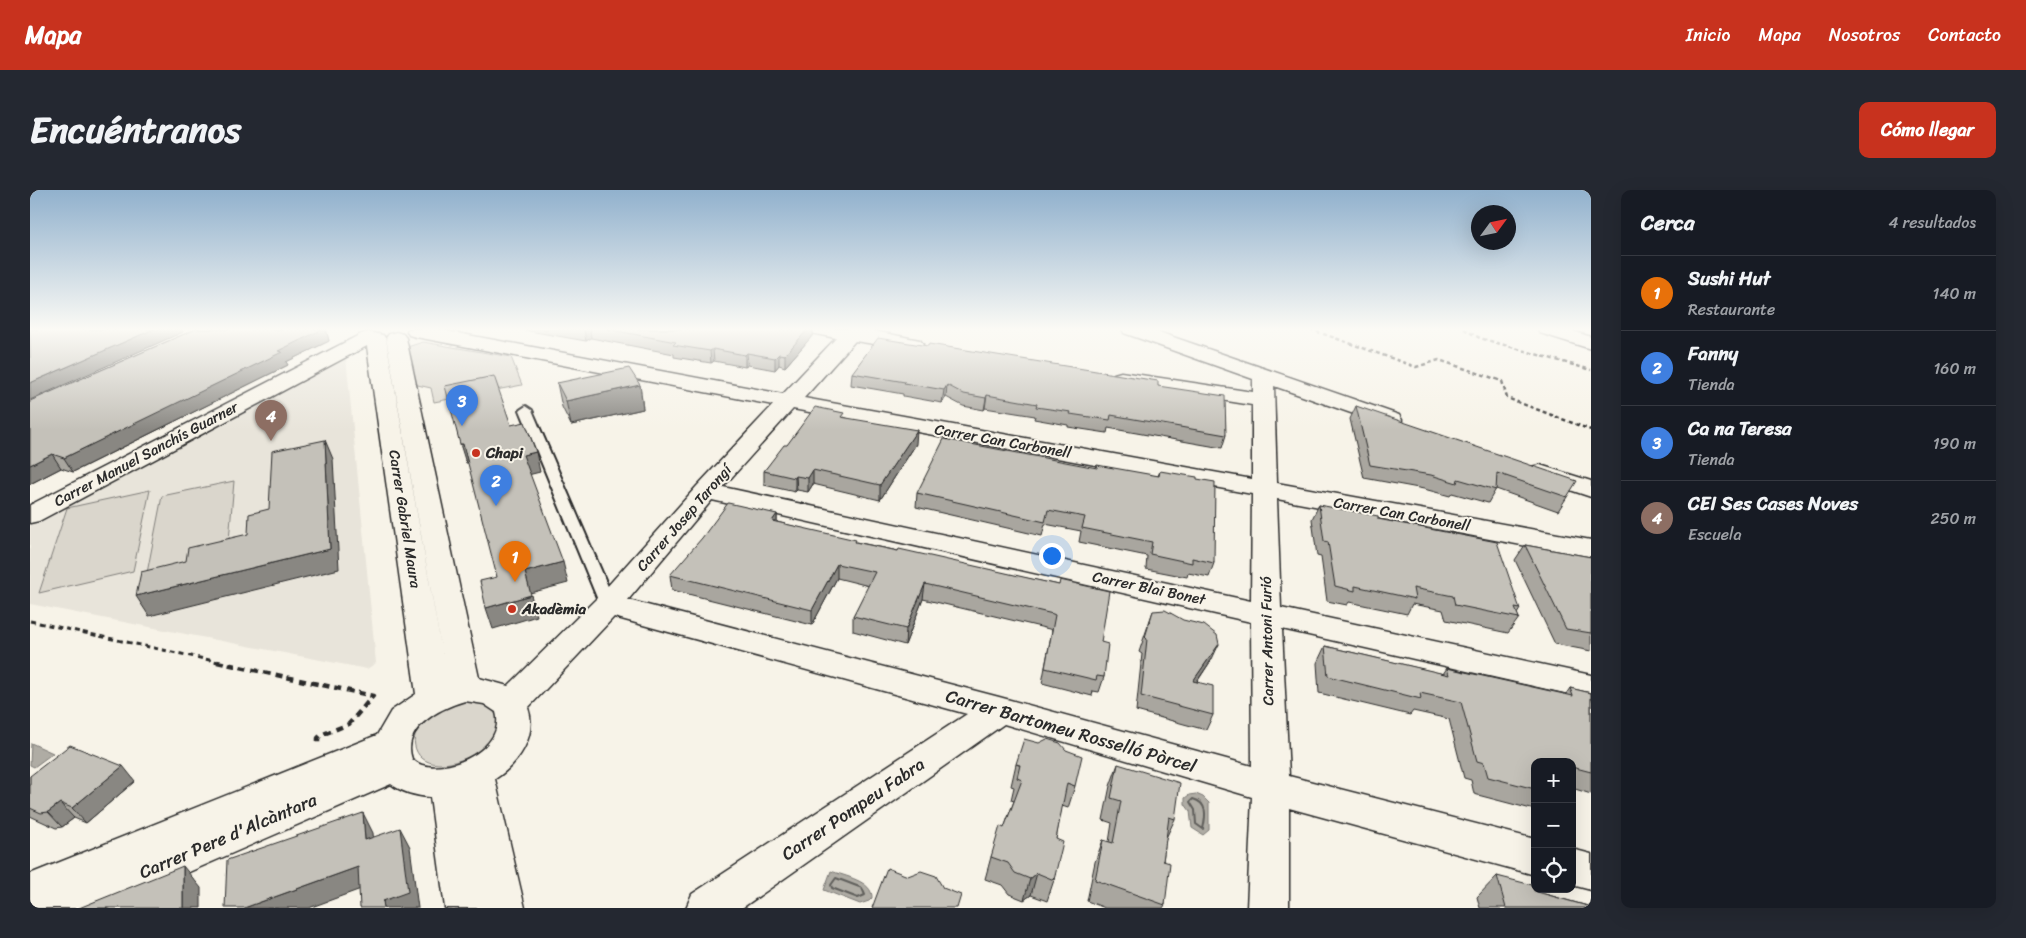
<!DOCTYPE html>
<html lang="es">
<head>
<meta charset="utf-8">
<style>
  :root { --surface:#171b24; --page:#242831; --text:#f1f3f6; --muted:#9ea1a6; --line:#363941; --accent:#c8321e }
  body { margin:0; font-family:Sriracha,sans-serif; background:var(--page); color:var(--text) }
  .controls { position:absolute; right:15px; bottom:15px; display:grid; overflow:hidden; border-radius:10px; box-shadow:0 5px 20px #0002 }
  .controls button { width:45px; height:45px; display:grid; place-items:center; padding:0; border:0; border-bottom:1px solid var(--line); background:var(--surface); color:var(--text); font:25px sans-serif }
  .compass { position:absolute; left:1441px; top:15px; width:45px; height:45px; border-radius:50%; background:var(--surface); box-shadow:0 5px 20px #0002; rotate:57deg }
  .you { position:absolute; left:1021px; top:365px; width:18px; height:18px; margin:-12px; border:4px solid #fff; border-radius:50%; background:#1a73e8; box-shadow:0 0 0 8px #1a73e833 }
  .badge { display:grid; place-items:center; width:32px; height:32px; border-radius:50%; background:var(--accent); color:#fff; font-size:16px; font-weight:700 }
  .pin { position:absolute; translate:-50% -41px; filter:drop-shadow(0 1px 2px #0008) }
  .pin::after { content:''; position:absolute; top:26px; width:18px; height:15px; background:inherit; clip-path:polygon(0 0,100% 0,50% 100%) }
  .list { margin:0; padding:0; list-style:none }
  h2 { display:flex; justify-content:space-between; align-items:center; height:65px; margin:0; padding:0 20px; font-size:21px }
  h2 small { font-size:16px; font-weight:400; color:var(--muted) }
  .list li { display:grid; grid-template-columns:32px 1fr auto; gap:15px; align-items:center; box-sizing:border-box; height:75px; padding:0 20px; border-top:1px solid var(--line) }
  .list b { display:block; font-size:19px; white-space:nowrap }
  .list p { margin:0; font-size:16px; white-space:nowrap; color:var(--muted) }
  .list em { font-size:16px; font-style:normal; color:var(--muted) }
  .icon { flex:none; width:28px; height:28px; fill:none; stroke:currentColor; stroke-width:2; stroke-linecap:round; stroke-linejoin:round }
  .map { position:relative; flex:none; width:1561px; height:718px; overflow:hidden; border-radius:10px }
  header { display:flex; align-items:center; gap:30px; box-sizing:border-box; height:70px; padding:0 25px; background:var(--accent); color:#fff }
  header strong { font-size:24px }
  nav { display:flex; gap:28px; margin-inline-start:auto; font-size:18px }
  .intro { display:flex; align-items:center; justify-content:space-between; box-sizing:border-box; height:120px; padding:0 30px }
  h1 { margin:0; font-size:35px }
  .button { padding:12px 22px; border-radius:10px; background:var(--accent); color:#fff; font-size:18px; font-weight:700 }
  main { display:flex; gap:30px; padding:0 30px }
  aside { flex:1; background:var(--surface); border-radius:10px; box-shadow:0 5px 20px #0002 }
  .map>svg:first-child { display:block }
</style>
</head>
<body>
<header>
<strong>Mapa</strong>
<nav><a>Inicio</a><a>Mapa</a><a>Nosotros</a><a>Contacto</a></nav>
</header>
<div class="intro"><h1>Encuéntranos</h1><a class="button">Cómo llegar</a></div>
<main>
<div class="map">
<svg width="1561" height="718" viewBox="0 0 1561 718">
  <rect width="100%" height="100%" fill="#f7f3e8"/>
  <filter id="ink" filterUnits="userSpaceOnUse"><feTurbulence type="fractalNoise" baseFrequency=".02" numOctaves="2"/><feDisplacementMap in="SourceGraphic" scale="10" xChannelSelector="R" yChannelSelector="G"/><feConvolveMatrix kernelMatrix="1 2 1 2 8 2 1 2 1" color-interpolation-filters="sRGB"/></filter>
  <g filter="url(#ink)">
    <!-- built -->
    <path fill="#e8e4da" d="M316,167L346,473L337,479L0,414V334Z"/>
    <!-- green -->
    <g fill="#dad6cc" stroke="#82807c">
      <path d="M393,152L481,167L492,195L404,212L401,198L383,194L374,158Z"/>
      <path d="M204,291L198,363L117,383L132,306Z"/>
      <path d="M120,300L103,381L9,403L37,318Z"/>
      <path d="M437,511C500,518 452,575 409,574C380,573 377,541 398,525C409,517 424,512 437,511Z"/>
    </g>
    <!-- water -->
    <g fill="#afaca4" stroke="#7a7874">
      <path d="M1,553L23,563L4,577L0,575Z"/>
      <path d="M1166,604L1173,607L1179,613V640L1173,645L1162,638L1160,621L1155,614V608L1159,605Z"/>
      <path d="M801,681C814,686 843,691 842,708L839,711L830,714L794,700Z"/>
    </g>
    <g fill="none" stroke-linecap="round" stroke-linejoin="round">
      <!-- shore -->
      <g stroke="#605f5b" stroke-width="2">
        <path d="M1163,609C1178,613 1176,626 1173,639L1166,634L1165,620L1160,612Z"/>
        <path d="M806,688L832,698L835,705L828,708L802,698L801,695Z"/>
      </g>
      <defs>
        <path id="service" d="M496,216L502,220L586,415L584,419L578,421L572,419L570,415L490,220Z"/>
        <g id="minor">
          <path d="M378,139H406L753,204L806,148L781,143L779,139H834L890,150L893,154L890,158L883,160L825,151L774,208L1222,289V215L1091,194L1084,192L1081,188L1084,184L1091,182L1223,202V189L1094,143L1092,139H1120L1369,225L1372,230L1369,235L1361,237L1244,196L1247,293L1561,350V368L1247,309L1251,418L1561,485V509L1252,439L1259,586L1505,649V685L1259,618V718H1217L1222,607L974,534L712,718H656L662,704L937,524L584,427L498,518C508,546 488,574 465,589L495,718H415L400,607C387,606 371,602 361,594L76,718H0V684L347,545L361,521L386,504L337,156L9,331L0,333V315L331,144L338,142L353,145L356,149L417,491L356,148L359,144L366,142L373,144L376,148L449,488L478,496L567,408L667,296L743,215L386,147L379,145L377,141ZM763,219L1222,304L1221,411L693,297ZM682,310L1221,432L1222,576L969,507L598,410ZM435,511L454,514L466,522C476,558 421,584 392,575C388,574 385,571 382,569C371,538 410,518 435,511Z"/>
          <path d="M1510,275L1561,291V307L1501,287L1498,282L1501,277Z"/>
          <path d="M1542,659L1561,664V700L1542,695Z"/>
        </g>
        <path id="motorway" d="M1508,139H1537L1561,147V159L1510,143Z"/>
      </defs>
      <!-- service casing -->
      <use href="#service" stroke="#2b2b2b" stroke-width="4"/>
      <!-- minor casing -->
      <use href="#minor" stroke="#2b2b2b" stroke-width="3"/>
      <!-- motorway casing -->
      <use href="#motorway" stroke="#2b2b2b" stroke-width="3"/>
      <!-- path-far2 -->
      <g stroke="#2b2b2b" stroke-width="2.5" stroke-dasharray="4 3" stroke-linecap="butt">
        <path d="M1280,139L1386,177L1409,170L1472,191L1477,208L1561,240"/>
        <path d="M1434,139L1450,148L1561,180"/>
      </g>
      <!-- path-far1 -->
      <path stroke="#2b2b2b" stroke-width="3" stroke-dasharray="5 4" stroke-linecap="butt" d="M0,431L193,473"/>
      <!-- path -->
      <path stroke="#2b2b2b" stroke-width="4.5" stroke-dasharray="7 5" stroke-linecap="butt" d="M187,472L343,506L319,534L291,545L288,548V555"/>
      <!-- service -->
      <use href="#service" fill="#f7f3e8" fill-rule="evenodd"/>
      <!-- minor -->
      <use href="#minor" fill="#f7f3e8" fill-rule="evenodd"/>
      <!-- motorway -->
      <use href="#motorway" fill="#f7f3e8" fill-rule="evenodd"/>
    </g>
    <!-- wall -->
    <g fill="#a9a69f" stroke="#2b2b2b">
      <path d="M166,139H296L299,151L256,172L258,175L43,282L31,278L0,294V211Z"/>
      <path d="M488,139H783V145L755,177L749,175L745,180L718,175L715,177L684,171L681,173L644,167V164L561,148L556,151Z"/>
      <path d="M822,183L1128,196L1196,245L1192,258L1078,238L1077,243L1038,237V235L1004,229L1005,226L955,218L954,220L933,216L916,207L912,213L873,206V204L821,195Z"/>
      <path d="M527,193L610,195L613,219L541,235L532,217Z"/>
      <path d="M1326,216L1537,307L1528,321L1466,299L1458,313L1422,303L1420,306L1394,299L1334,288L1320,229Z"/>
      <path d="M814,227L886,254L850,310L783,294L778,302L767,300L765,302L734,295V281L757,255Z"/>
      <path d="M1067,278L1128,286L1130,281L1184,373L1179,387L1158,383L1157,387L1116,379L1117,366L1049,352L1051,341L1015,334L1012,346L886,317L887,303Z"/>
      <path d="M1289,315L1348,329L1490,419L1487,424L1489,428L1478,443L1416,430L1413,420L1382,414L1377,424L1319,412L1317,415L1297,411L1291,367L1287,366L1282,329Z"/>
      <path d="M747,324V332L826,352L1029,395L1071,452L1074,487L1069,502L1063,501L1062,506L1012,493L1022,440L1019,439L893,409L875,455L823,441V426L839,396L807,388L782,435L642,400L640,385Z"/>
      <path d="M1495,355L1561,367V461L1525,454L1485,370Z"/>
      <path d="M1123,421L1182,469L1167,492L1183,525L1176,540L1106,521L1112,464L1109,462Z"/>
      <path d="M1295,456L1413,484L1417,478L1536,504L1540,498L1561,503V604L1542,598V572H1505V620L1444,604L1441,590L1434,588L1419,529L1383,521L1380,525L1289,503L1287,473Z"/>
      <path d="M986,574L1045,596L1038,618L1032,616L1026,649L1024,690L1017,711L1001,705L994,710L979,704L972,695L955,689L961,667L974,638L984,611L981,610L984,597L981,596Z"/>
      <path d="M1088,574L1145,629L1136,648L1133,671L1135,715L1133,718H1075L1057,711L1065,672L1073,650L1079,652L1082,633L1073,630L1080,596Z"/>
      <path d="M0,586L105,591L56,633L44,628L32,637L26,638L0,626Z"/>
      <path d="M1467,686L1504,701L1558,716L1561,713V718H1450L1447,707Z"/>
    </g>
    <!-- shaded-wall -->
    <g fill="#898782" stroke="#2b2b2b">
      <path d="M124,139H152L153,142L0,210V193Z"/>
      <path d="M283,139H296L299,151L256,172L258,175L43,282L34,268L248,161Z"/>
      <path d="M555,139H560L561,148L556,151L554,140Z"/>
      <path d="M778,139H783V145L755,177V165Z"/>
      <path d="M683,159L684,171L681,173L680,161Z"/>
      <path d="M717,163L718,175L715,177V165Z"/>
      <path d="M749,164V175L745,180V168Z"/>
      <path d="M610,195L613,219L541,235L536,211Z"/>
      <path d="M917,195L916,207L912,213L914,200Z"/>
      <path d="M957,205L955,218L954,220L956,208Z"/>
      <path d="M887,240L886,254L850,310V295Z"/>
      <path d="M295,250L303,269L309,379L119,426L106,406L300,359Z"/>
      <path d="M430,254H433L438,273H436Z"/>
      <path d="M506,262L510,282L498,285L493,265Z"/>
      <path d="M22,264L31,278L0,294V275Z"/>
      <path d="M783,280V294L778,302V288Z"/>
      <path d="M766,286L767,300L765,302V288Z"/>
      <path d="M747,324V338L742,331Z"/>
      <path d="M533,372L538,393L500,403L495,382Z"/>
      <path d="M807,374V388L782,435V420Z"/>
      <path d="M895,394L893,409L875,455L876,439Z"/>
      <path d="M501,405L507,426L463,439L456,418Z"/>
      <path d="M1189,454L1182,469L1157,506L1163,491Z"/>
      <path d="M93,576L105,591L56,633L42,618Z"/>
      <path d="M30,613L44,628L32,637L18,622Z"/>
      <path d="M333,623L343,643L345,668L335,650Z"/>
      <path d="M370,638L380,657L388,718H354L353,711Z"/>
      <path d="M153,676L171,698V718H153Z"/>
      <path d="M328,677L339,696L279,718H214Z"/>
      <path d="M1007,683L1001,705L994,710L1000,689Z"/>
    </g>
    <!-- building -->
    <g fill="#c4c1b9" stroke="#2b2b2b">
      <path d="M1,139H124L0,193V140Z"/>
      <path d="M166,139H293L248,161L252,162L34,268L22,264L0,275V211Z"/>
      <path d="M576,139H778L755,165L749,164L745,168L717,163L715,165L683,159L680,161L643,155L646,152Z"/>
      <path d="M848,148L898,156L899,154L1128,191V196L1195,206L1196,245L1081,225L1080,230L1040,224L1041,222L1006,217L1007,214L957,205L956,208L934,204L917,195L914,200L874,193L875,192L822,183Z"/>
      <path d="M599,178L610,195L536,211L527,193Z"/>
      <path d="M464,186L481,235L495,232L506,262L493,265L533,372L495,382L501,405L456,418L450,391L467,387L433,254H430L415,196Z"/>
      <path d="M1326,216L1547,291L1537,307L1467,283L1466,300L1428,289L1427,293L1401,285L1340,275Z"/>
      <path d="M785,217L814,223L811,227L887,240L850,295L783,280L778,288L766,286L765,288L734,281L754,255H757Z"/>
      <path d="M914,249L1067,278V275L1129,286L1130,281L1167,287V289L1185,292L1184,373L1162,368V373L1120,364L1122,352L1052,338L1055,327L1018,320L1015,332L887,303Z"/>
      <path d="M295,250L300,359L106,406L111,382L156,371L158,358L218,344L219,324L239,319L242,261Z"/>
      <path d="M698,313L747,324L742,331L826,350L825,352L868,361L869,359L1029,395L1030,390L1079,401L1071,452L1078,454L1074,487L1067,486L1066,490L1015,478L1025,425L1023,424L895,394L876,439L823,426L845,382L807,374L782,420L640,385L672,348Z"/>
      <path d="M1289,315L1348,326V329L1467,352L1490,419L1485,418L1489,428L1425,415L1423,406L1383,398L1385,409L1325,396V401L1305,396L1298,352L1294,351Z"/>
      <path d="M1495,355L1561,367V443L1536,439Z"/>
      <path d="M1135,420L1153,430L1174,435L1187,445L1189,454L1163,491L1183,496V525L1111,506L1117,449L1115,447L1123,421Z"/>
      <path d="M1295,456L1419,485L1417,478L1543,506L1540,498L1561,503V582L1542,577V572H1505V599L1458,587L1454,573L1447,571L1431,512L1390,503L1391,509L1298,486Z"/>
      <path d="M994,549L1009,553L1017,549L1030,553L1036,560L1052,566L1045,596L1037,593L1026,649L1033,652L1024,690L1007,683L1000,689L985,683L978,673L961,667L970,636L974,638L992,590L987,588L990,575L986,574Z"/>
      <path d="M40,555L93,576L42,618L30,613L18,622L11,623L0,618V586Z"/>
      <path d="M1088,574L1150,593L1145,629L1139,627L1133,671L1140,673L1135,715L1065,690L1073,650L1083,653L1091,611L1081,608Z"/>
      <path d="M333,623L335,650L370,638L378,702L353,711L354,718H330L328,677L214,718H195L197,670Z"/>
      <path d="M153,676V718H49Z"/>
      <path d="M857,678L878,686L891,681L906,686L913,698L931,705L927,718H842Z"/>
      <path d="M1467,686L1502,695L1504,701L1561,717V718H1476Z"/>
    </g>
  </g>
  <!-- sky -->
  <linearGradient id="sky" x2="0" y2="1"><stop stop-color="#91b1cd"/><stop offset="0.58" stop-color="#fbfaf5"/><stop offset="1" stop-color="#fbfaf5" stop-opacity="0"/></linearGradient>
  <rect width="1561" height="240" fill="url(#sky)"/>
  <!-- markers -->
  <g fill="#c8321e" stroke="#f7f3e8" stroke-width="2">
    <circle cx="446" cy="263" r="5"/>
    <circle cx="482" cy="419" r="5"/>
  </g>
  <g text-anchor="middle" stroke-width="4" stroke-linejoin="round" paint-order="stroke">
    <!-- street labels -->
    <g font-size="15" fill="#2b2b2b" stroke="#f7f3e8">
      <text transform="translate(973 251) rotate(10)" y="5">Carrer Can Carbonell</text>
      <text transform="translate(116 264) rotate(-28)" y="5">Carrer Manuel Sanchís Guarner</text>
      <text transform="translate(1372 324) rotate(10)" y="5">Carrer Can Carbonell</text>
      <text transform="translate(654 328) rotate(-49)" y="5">Carrer Josep Tarongí</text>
      <text transform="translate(375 329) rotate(81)" y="5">Carrer Gabriel Maura</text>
      <text transform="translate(1119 398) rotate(12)" y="5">Carrer Blai Bonet</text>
      <text transform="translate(1237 451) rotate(-91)" y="5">Carrer Antoni Furió</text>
    </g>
    <!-- poi labels -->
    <g font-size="15" font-weight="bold" fill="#2b2b2b" stroke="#f7f3e8" text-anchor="start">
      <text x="456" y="268">Chapi</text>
      <text x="492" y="424">Akadèmia</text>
    </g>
    <!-- near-street labels -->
    <g font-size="18" fill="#2b2b2b" stroke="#f7f3e8">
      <text transform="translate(1041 541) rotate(16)" y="6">Carrer Bartomeu Rosselló Pòrcel</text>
      <text transform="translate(823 619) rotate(-34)" y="6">Carrer Pompeu Fabra</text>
      <text transform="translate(198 646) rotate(-23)" y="6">Carrer Pere d'Alcàntara</text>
    </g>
  </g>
</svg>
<div class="controls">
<button>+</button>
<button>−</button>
<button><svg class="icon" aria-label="locate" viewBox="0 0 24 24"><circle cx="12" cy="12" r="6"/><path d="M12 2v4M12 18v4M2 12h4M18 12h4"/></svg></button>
</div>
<svg class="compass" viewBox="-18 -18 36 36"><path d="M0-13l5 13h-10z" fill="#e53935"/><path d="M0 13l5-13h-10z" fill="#9ea1a6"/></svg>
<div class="you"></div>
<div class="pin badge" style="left:485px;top:392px;background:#e8710a">1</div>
<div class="pin badge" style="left:466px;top:316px;background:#3f7fe0">2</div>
<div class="pin badge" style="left:432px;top:236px;background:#3f7fe0">3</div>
<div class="pin badge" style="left:241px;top:251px;background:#8d6e63">4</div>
</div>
<aside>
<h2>Cerca<small>4 resultados</small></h2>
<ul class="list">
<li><span class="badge" style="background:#e8710a">1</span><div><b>Sushi Hut</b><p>Restaurante</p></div><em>140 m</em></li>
<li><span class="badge" style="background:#3f7fe0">2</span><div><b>Fanny</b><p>Tienda</p></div><em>160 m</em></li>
<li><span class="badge" style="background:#3f7fe0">3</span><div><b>Ca na Teresa</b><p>Tienda</p></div><em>190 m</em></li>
<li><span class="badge" style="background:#8d6e63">4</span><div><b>CEI Ses Cases Noves</b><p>Escuela</p></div><em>250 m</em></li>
</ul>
</aside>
</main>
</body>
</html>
